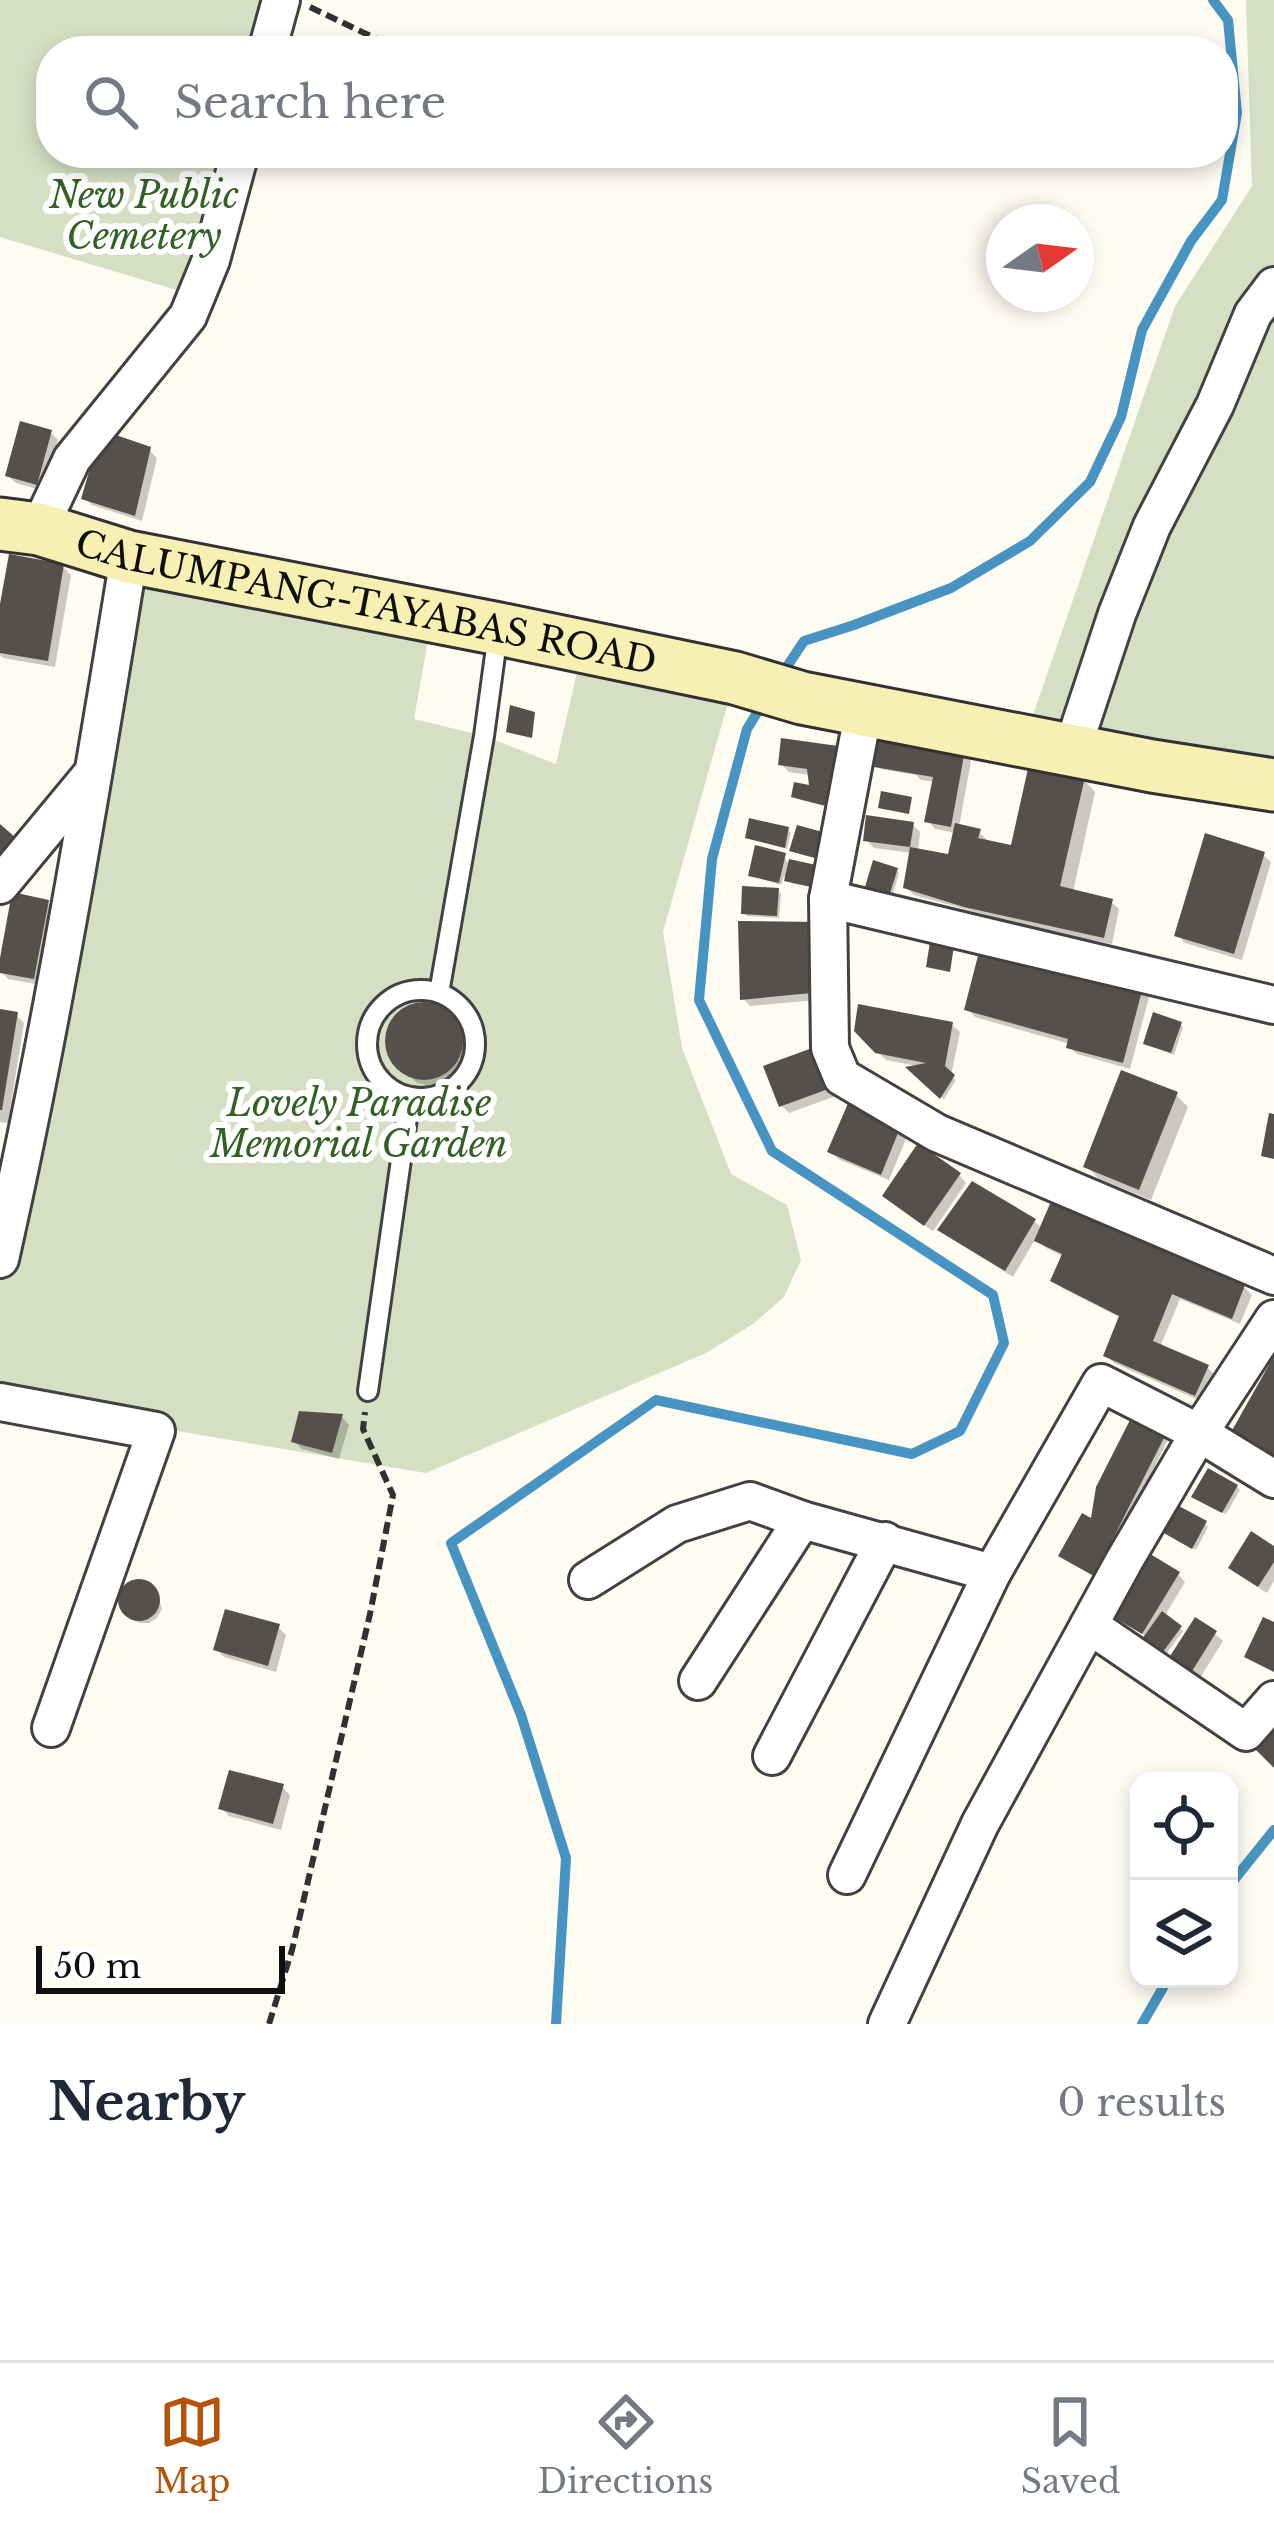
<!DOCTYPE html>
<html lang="en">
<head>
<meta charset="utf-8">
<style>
  :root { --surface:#fff; --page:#f2f2f3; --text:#1f2937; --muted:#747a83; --line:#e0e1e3; --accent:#b45309 }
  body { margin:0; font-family:"Libre Baskerville",serif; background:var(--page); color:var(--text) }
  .controls { position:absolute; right:36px; bottom:36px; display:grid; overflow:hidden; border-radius:24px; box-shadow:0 6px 18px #0003 }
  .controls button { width:108px; height:108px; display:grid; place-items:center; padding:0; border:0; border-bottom:3px solid var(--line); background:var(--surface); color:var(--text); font:60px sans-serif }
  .compass { position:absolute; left:986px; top:204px; width:108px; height:108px; border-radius:50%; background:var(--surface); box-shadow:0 6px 18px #0003; rotate:76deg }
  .scale { position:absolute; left:36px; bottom:30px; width:249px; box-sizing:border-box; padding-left:12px; border:6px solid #0f0f0f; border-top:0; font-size:33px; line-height:42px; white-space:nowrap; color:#0f0f0f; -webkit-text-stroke:9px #fff; paint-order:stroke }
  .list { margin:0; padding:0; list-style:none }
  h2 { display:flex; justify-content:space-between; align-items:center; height:156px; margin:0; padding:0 48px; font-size:51px }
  h2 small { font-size:39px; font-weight:400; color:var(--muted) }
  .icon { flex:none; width:66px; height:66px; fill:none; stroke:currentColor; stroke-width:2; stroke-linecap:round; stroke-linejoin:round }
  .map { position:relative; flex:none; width:1274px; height:2024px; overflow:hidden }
  .search { position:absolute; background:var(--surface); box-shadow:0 6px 18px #0003; left:36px; right:36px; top:36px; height:132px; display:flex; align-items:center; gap:30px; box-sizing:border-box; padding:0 42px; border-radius:48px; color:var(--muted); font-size:45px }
  .sheet { height:336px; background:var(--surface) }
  nav { display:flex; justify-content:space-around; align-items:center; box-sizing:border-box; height:168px; border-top:3px solid var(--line); background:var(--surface); font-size:33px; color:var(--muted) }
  nav a { display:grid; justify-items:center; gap:6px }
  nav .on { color:var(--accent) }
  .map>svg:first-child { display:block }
</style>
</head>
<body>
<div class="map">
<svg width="1274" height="2024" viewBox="0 0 1274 2024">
  <rect width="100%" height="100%" fill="#fefbf1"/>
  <!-- cemetery -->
  <g fill="#d6dfc3">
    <path d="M0,0H261L249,51H51V153H224L190,294L0,237Z"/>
    <path d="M1246,0H1274V785L1024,741L1175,306L1252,186Z"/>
    <path d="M129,557L431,623L414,719L484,736L556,764L583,646L735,678L663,932L682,1048L731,1174L787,1205L801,1260L784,1297L753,1324L706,1353L426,1473L0,1401V1235Z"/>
  </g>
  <!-- shadow -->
  <g fill="#0003">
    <path d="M50,432L58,440L44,491L16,483L8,476Z"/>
    <path d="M149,450L157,458L142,521L92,505L84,498Z"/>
    <path d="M63,567L71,575L55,667L3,658L0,655V621Z"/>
    <path d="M837,749L845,757L829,807L797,799L794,796L813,789L810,775L789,772L781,764Z"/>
    <path d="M964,753L971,761L959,827L979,832L987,840L986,843L1009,848L1083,779L1095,792L1073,892L1111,902L1119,909L1112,944L1012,925L1008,921L914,895L906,887L912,853L874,848L866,840L913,825L920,832L918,852L951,858L956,833L935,829L928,821L935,782L921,780L916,775L881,769L878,766Z"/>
    <path d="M788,830L791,833L787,849L748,838Z"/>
    <path d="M784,855L787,862L824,870V890L791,883L784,876L781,885L751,875Z"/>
    <path d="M1263,855L1271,862L1242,960L1185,943L1177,935Z"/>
    <path d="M896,870L899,873L893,894L869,886Z"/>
    <path d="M777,891L781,894L779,918L747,916L744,913Z"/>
    <path d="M48,903L56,911L41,985L8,979L1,971Z"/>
    <path d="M741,924L828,999L750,1006L743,998Z"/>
    <path d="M1141,989L1149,997L1130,1069L1077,1054L1069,1047L1070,1044L975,1017L968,1009Z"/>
    <path d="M430,1004L444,1010L454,1020L465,1032L470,1047L466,1066L454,1081L436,1087L417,1083L403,1070L394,1061L388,1042L390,1026L400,1013L414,1006Z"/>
    <path d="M0,1013L16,1015L24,1023L8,1123L0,1122Z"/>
    <path d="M1180,1024L1183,1027L1174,1055L1146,1044Z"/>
    <path d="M952,1025L960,1032L951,1076L956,1080L944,1099L911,1069L922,1067L886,1060L857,1030Z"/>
    <path d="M830,1055L844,1093L789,1113L781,1105Z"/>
    <path d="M1176,1095L1188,1107L1151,1200L1099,1179L1087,1166Z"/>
    <path d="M850,1104L908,1134L889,1180L838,1159L831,1151Z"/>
    <path d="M959,1175L966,1183L933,1231L893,1203Z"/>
    <path d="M1034,1221L1043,1229L1244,1287L1252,1295L1240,1324L1180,1299L1160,1347L1207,1367L1215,1375L1203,1402L1114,1363L1106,1355L1121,1318L1062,1288L1054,1281L1064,1257L1046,1248L1036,1238L1013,1277L949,1237L941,1230Z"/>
    <path d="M342,1417L349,1425L339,1459L302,1449L294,1441Z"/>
    <path d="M1133,1420L1169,1437L1151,1474L1155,1479L1139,1510L1134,1507L1103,1581L1070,1563L1062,1555L1103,1528Z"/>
    <path d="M1237,1487L1240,1490L1226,1514L1198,1499Z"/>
    <path d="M1205,1524L1208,1527L1196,1550L1168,1535Z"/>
    <path d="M1274,1550V1581L1267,1593L1239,1575Z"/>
    <path d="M1178,1574L1185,1582L1164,1617L1183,1631L1161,1661L1147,1637L1114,1615Z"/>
    <path d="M136,1583L148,1585L157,1593L162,1609L157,1618L149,1623H139L131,1617L122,1604L126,1589Z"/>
    <path d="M278,1627L286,1635L276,1672L224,1657L216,1649Z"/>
    <path d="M1215,1634L1223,1641L1198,1681L1171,1661Z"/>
    <path d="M282,1787L290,1795L281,1830L229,1816L221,1808Z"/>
  </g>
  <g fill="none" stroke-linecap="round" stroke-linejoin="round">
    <!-- stream -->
    <g stroke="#4794c2" stroke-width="10">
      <path d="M780,677L804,641L854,625L951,588L1030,541L1090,482L1121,417L1142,330L1191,241L1222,200L1237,113L1228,20L1213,0"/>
      <path d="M1229,1886L1274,1830"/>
      <path d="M556,2024L566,1858L521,1715L451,1543L656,1400L912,1454L960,1431L1004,1343L993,1295L772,1151L699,1000L712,859L747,729L763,703"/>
      <path d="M1142,2024L1168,1979"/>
    </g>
  </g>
  <!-- building -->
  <g fill="#56504c">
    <path d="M20,421L52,430L37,485L5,476Z"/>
    <path d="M113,434L151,447L135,516L81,499L93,458Z"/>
    <path d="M9,554L64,564L48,661L0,653V604Z"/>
    <path d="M510,705L535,712L532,738L506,732Z"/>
    <path d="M879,736L965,750L951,827L924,822L933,777L874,767Z"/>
    <path d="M781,738L838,746L826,806L791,797L794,782L809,785L807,769L778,765Z"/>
    <path d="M1029,764L1085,777L1060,886L1113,899L1104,938L964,907L903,888L910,847L863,841L866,815L914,822L910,847L948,854L955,823L981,829L978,838L1011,845Z"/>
    <path d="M881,791L912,797L909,814L878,808Z"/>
    <path d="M749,818L789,827L785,848L745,838Z"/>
    <path d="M0,824L23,844L0,870Z"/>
    <path d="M797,825L830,834L822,860L789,851Z"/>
    <path d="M1205,833L1265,852L1234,954L1174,936Z"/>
    <path d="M755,845L786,853L779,883L748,876Z"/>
    <path d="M789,859L825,867L821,889L784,881Z"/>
    <path d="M873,860L898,868L890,893L865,887Z"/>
    <path d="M742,886L779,888L777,916L741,914Z"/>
    <path d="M12,892L49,900L34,979L0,973V958Z"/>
    <path d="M738,921L817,922L822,992L740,1000Z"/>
    <path d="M930,942L954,946L950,972L926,967Z"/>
    <path d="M981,944L1143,987L1123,1063L1066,1048L1068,1039L964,1010Z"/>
    <circle cx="424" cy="1041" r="39"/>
    <path d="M858,1004L953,1022L945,1066L955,1075L940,1099L905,1067L926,1063L875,1053L854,1031Z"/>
    <path d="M0,1009L18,1012L2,1110H0Z"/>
    <path d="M1153,1012L1182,1022L1171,1053L1143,1044Z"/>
    <path d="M823,1044L839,1085L779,1107L763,1066Z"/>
    <path d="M1121,1070L1178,1092L1139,1190L1083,1167Z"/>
    <path d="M849,1101L902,1123L881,1175L827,1152Z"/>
    <path d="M1269,1113L1274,1114V1159L1261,1156Z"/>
    <path d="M918,1143L961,1173L924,1226L882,1196Z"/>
    <path d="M972,1181L1036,1219L1005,1271L937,1230Z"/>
    <path d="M1052,1199L1131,1236L1245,1285L1232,1319L1172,1294L1153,1341L1209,1365L1195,1396L1103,1356L1119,1316L1050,1281L1062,1254L1034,1241Z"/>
    <path d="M1274,1356V1469L1226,1441Z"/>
    <path d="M299,1411L343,1414L332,1453L291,1442Z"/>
    <path d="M1132,1416L1167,1432L1094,1576L1058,1556L1082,1513L1091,1518L1096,1487Z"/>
    <path d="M1208,1468L1238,1485L1222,1513L1191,1497Z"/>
    <path d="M1177,1505L1207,1521L1192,1549L1162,1532Z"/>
    <path d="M1251,1531L1274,1546V1562L1258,1587L1228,1568Z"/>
    <path d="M1147,1552L1180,1572L1142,1634L1110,1615Z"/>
    <circle cx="139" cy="1600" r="21"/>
    <path d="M225,1609L280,1624L268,1666L213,1650Z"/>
    <path d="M1162,1611L1182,1626L1157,1660L1137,1646Z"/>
    <path d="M1195,1617L1217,1631L1189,1676L1167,1661Z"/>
    <path d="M1263,1617L1274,1622V1672L1244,1657Z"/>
    <path d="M1274,1715V1768L1248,1742Z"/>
    <path d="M229,1770L284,1784L273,1824L218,1809Z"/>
  </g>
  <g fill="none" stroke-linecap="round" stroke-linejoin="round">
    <defs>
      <g id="service">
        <circle cx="421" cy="1044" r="54"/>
        <path d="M439,993L484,736L498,633"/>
        <path d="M368,1391L410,1097"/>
      </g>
      <g id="minor">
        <path d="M267,51L281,0"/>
        <path d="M39,529L72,459L188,316L211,260L240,153"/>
        <path d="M864,709L828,899L830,1048L842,1077L937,1133L1274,1276"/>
        <path d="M1072,750L1117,614L1152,526L1215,405L1253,314L1274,286"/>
        <path d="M0,885L92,774"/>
        <path d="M828,899L1274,1005"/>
        <path d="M0,1259C52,1027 91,792 129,557"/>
        <path d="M0,1402L156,1431L51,1728"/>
        <path d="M588,1580L677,1524L750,1501L802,1520L992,1573"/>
        <path d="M1089,1625L1246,1732L1274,1700"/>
        <path d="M698,1681L802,1520"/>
        <path d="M772,1756L885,1541"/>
        <path d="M847,1875L992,1573L1101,1383L1199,1433L1274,1479"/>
        <path d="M887,2024L980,1824L1124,1561L1199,1433L1274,1319"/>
      </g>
      <g id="secondary">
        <path id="s1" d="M0,524L39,529L129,557L499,629L735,678L802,698L1152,766L1274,785"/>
      </g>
    </defs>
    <!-- service casing -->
    <use href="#service" stroke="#424242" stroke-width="24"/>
    <!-- minor casing -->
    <use href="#minor" stroke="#424242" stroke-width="42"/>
    <!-- secondary casing -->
    <use href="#secondary" stroke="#313131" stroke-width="57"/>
    <!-- path -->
    <g stroke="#313131" stroke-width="6" stroke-dasharray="12 6" stroke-linecap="butt">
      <path d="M310,7L385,43"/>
      <path d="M269,2024L292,1950L370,1614L393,1495L363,1429L365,1412"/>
    </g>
    <!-- service -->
    <use href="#service" stroke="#fff" stroke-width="18"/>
    <!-- minor -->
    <use href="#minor" stroke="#fff" stroke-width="36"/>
    <!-- secondary -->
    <use href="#secondary" stroke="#f8efb2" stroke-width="51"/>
  </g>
  <g text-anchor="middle" stroke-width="12" stroke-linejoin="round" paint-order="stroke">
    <!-- park labels -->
    <g font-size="36" font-style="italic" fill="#326124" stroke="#fff">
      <text x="144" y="208">New Public<tspan x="144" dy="41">Cemetery</tspan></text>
      <text x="359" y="1116">Lovely Paradise<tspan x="359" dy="41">Memorial Garden</tspan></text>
    </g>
    <!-- street labels -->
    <g font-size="36" fill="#0f0f0f" stroke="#fff">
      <text dy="13" stroke="none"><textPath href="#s1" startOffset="375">CALUMPANG-TAYABAS ROAD</textPath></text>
    </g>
  </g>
</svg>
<div class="controls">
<button><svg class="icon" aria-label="locate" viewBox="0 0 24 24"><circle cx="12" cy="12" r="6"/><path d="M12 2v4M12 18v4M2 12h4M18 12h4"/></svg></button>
<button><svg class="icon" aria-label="layers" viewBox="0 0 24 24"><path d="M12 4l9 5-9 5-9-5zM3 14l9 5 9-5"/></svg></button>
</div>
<svg class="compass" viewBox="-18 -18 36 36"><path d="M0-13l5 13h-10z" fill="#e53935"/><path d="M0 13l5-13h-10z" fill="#747a83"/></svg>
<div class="scale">50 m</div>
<div class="search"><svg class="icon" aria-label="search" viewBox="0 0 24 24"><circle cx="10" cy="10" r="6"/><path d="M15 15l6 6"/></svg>Search here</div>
</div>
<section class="sheet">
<h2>Nearby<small>0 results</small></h2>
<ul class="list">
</ul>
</section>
<nav>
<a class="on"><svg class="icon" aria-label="map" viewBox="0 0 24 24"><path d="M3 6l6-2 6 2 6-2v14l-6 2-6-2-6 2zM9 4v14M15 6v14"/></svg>Map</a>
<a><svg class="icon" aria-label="directions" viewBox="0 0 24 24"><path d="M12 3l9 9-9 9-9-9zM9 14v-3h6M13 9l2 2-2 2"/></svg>Directions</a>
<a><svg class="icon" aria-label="saved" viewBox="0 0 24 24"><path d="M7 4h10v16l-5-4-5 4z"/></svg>Saved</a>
</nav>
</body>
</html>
